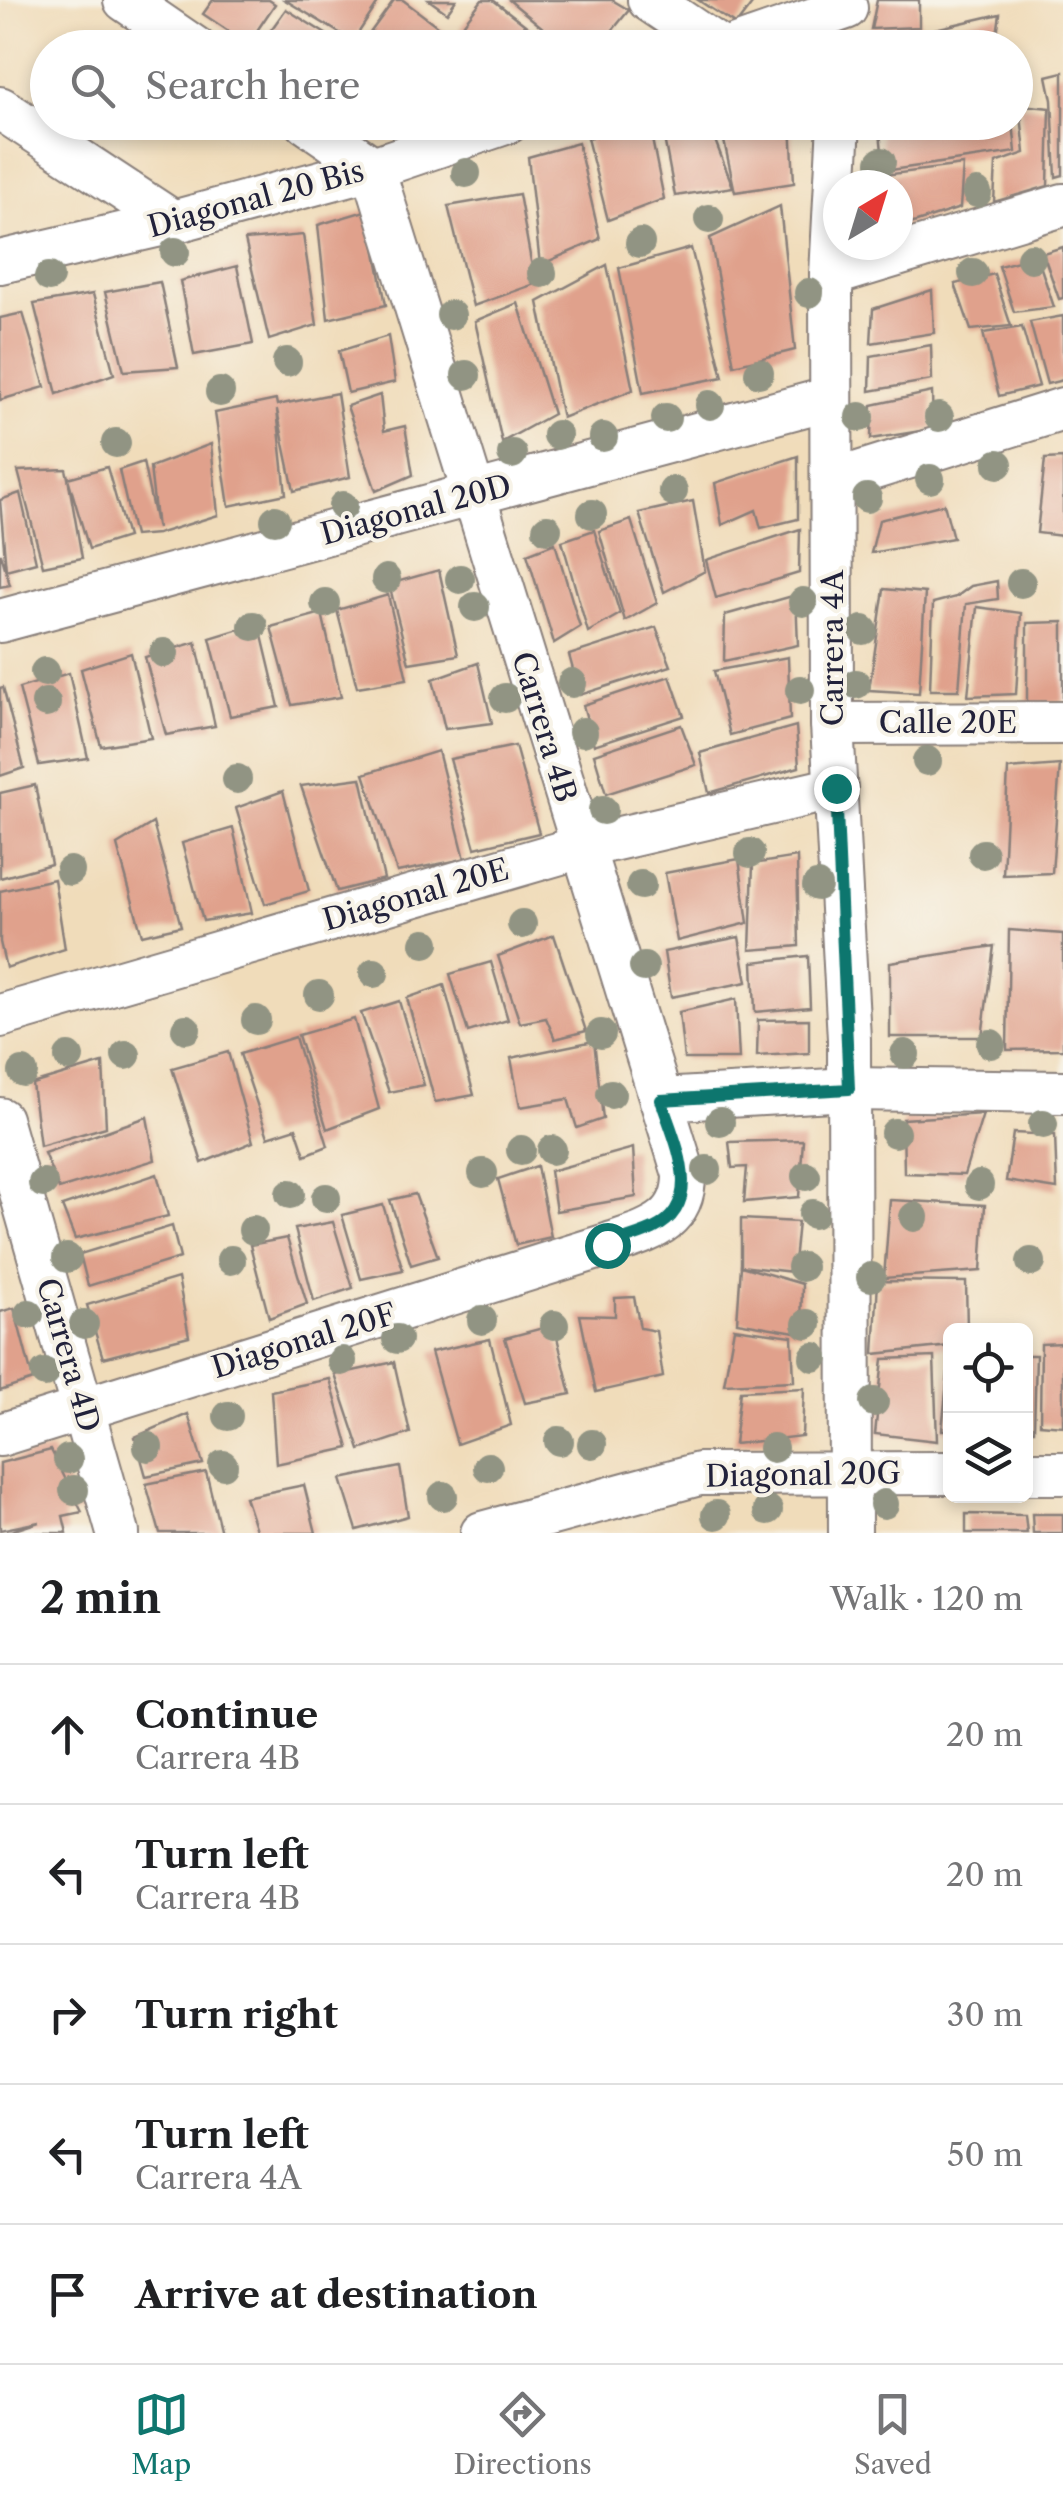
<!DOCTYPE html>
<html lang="en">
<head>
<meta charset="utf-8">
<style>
  :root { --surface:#fff; --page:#f2f2f2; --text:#202124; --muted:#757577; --line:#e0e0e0; --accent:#0f766e }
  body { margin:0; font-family:"Libre Caslon Text",serif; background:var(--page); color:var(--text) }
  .controls { position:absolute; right:30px; bottom:30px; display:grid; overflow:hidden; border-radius:15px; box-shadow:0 5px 15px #0003 }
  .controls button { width:90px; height:90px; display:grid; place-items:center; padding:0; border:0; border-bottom:2px solid var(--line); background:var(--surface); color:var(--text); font:50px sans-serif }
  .compass { position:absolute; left:823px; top:170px; width:90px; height:90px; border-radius:50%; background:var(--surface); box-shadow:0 5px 15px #0003; rotate:38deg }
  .stop { position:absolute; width:30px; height:30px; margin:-22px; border:8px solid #0f766e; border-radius:50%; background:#fff }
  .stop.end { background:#0f766e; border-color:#fff; box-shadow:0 2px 10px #0008 }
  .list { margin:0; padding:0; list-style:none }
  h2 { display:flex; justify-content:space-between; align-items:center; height:130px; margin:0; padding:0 40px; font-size:42px }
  h2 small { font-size:32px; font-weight:400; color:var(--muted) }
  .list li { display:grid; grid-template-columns:65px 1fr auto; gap:30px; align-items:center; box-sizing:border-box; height:140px; padding:0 40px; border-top:2px solid var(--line) }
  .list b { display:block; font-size:38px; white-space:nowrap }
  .list p { margin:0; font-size:32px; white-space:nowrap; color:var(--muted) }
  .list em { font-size:32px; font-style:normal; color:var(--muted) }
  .icon { flex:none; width:55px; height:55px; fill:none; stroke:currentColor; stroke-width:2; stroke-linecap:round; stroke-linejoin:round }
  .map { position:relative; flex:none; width:1063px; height:1533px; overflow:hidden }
  .search { position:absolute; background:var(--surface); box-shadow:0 5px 15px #0003; left:30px; right:30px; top:30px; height:110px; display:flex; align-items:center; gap:25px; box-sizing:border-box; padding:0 35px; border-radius:55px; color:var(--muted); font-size:38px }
  .sheet { height:830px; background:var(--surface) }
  nav { display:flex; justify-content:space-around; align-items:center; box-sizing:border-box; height:140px; border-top:2px solid var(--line); background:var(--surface); font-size:28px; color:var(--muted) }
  nav a { display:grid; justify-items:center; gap:5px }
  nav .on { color:var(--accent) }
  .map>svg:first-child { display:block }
</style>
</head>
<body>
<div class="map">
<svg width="1063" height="1533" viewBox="0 0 1063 1533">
  <rect width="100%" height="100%" fill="#f7f3e8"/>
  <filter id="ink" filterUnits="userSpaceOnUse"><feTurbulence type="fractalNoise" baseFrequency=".01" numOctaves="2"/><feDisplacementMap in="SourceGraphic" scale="20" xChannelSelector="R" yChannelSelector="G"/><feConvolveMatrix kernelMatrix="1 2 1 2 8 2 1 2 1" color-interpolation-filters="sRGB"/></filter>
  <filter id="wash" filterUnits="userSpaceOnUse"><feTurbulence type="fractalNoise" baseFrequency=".0048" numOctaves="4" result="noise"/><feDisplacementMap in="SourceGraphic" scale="40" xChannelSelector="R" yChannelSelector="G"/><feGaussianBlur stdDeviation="2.25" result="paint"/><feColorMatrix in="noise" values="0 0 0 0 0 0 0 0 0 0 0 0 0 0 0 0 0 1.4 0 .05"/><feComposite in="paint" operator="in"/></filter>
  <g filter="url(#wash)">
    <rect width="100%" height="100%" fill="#f0dcba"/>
    <g id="blocks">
      <!-- building -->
      <g fill="#e0a18c">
        <path d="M213,0H269L275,4L248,44L203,14Z"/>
        <path d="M285,0H380L353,41Z"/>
        <path d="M394,0H403L453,38L446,48H359Z"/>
        <path d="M429,0H456L447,13Z"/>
        <path d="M482,0H493L555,48H484L460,28Z"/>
        <path d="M509,0H612L629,10L598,48H567Z"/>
        <path d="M698,0H755L736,25Z"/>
        <path d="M877,0H919V27L871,29Z"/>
        <path d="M286,9L348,48H258Z"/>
        <path d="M1000,14L995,48H892V39Z"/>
        <path d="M1063,72V175L1056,177L1052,100L1047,76Z"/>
        <path d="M1020,105L1050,108L1048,186L994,202L996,163L1025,153Z"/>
        <path d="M661,122H708L733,187L675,196Z"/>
        <path d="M720,122H791L794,183L735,192Z"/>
        <path d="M879,122H1013L1016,152L884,171Z"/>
        <path d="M649,124L664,199L608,220L587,138Z"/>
        <path d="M578,143L600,239L540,265L528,157Z"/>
        <path d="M963,165L960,208L898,228V185H884V175Z"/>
        <path d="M519,194L535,284L473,306L448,206Z"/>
        <path d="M780,206L795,350L734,365L710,238Z"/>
        <path d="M368,210L386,305L328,319L318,225Z"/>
        <path d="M303,235L317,325L269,340L245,240Z"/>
        <path d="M1063,247V298L1059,299L1043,253Z"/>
        <path d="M691,248L723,377L643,393L619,268Z"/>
        <path d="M1037,256L1054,307L1014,312L999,266Z"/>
        <path d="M607,265L633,390L562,418L538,302Z"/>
        <path d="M237,266L253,344L194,355L180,281Z"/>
        <path d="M994,274L1011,326L971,330L955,284Z"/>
        <path d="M160,282L178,367L124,371L105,292Z"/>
        <path d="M932,290L934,333L871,343L873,309Z"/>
        <path d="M93,294L114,374L57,394L34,304Z"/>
        <path d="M518,303L553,414L502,442L475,321Z"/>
        <path d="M23,313L45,387L0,400V318Z"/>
        <path d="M1063,316V380L1047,384L1030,322Z"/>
        <path d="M1022,327L1039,386L999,396L983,333Z"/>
        <path d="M388,336L395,382L348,393L339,351Z"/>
        <path d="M931,345L932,380L870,391L871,356Z"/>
        <path d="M932,392L933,429L871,439L872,405Z"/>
        <path d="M337,393L350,477L294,491L277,410L286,494L229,506L215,413L276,400L277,405Z"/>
        <path d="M380,395L384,431L405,426L413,475L376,491L347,406Z"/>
        <path d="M211,444L218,515L157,534L134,536L119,470L143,462L157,529L150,467Z"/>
        <path d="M798,456V519L761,528L756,510L722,525L715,483Z"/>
        <path d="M1063,458V536L1037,533L1045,459Z"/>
        <path d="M107,467L127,537L89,549L68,478L82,558L43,566L18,471L66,469L68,478Z"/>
        <path d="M20,493L36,562L6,570L0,500Z"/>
        <path d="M693,501L705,571L664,592L639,513Z"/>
        <path d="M944,504L953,538L871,553L879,520Z"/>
        <path d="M631,520L657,603L625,621L599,531Z"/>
        <path d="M800,529L799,573L716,598L706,560Z"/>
        <path d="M594,530L620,614L588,632L562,541Z"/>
        <path d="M555,543L580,627L554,643L527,554Z"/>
        <path d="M0,554H1L10,585L0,587Z"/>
        <path d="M439,570L458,655L409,663L389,584Z"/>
        <path d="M997,581L998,599L966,604L959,690H930L933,603L956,597L971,586Z"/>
        <path d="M884,589L925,593L919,693L869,690Z"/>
        <path d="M388,595L407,679L357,687L337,610Z"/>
        <path d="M796,595L798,645L724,661L725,615Z"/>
        <path d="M977,607L1021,613L1016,694L968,696Z"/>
        <path d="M322,613L341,697L292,705L271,627Z"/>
        <path d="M1063,622V701L1027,705V623Z"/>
        <path d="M259,623L279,707L230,716L210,638Z"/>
        <path d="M656,627L671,666L580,695L569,655Z"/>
        <path d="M196,642L215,726L166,735L145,657Z"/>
        <path d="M131,653L151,738L101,746L81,669Z"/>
        <path d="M788,657L790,719L730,735L714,671Z"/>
        <path d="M478,663L492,723L445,729L433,679Z"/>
        <path d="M69,673L88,758L39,765L19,688Z"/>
        <path d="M670,676L684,716L594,745L583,705Z"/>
        <path d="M3,687L24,768L0,776V688Z"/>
        <path d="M681,725L696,765L606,794L594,754Z"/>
        <path d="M796,726L799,767L709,793L700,753Z"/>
        <path d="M515,746L539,833L475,848L450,759Z"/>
        <path d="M438,751L465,859L397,872L364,774Z"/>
        <path d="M1060,765L1052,873L1003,875L1008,769Z"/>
        <path d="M361,778L384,879L337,891L301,786Z"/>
        <path d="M35,785L51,864L0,878V793Z"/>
        <path d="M283,791L309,891L265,904L236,808Z"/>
        <path d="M153,823L181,926L142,935L117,845Z"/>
        <path d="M233,828L252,913L203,921L182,843Z"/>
        <path d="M797,857L799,946L750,950L753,864Z"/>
        <path d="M739,859L748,923L677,941L665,873Z"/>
        <path d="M54,879L65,949L6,968L0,942V891Z"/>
        <path d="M1009,930L1063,934V1049L1007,1050Z"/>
        <path d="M554,935L586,1031L555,1039L546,1018L520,1023L498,956Z"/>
        <path d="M739,937L747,982L671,997L664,952Z"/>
        <path d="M994,946L982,1037H890V962Z"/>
        <path d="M808,956L810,1007L755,1012L753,962Z"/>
        <path d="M491,962L508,1020L468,1032L450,974Z"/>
        <path d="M444,985L474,1095L435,1102L407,998Z"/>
        <path d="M736,999L739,1059H684L679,1012Z"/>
        <path d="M399,1001L424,1085L389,1092L361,1013Z"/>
        <path d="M354,1019L379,1109L327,1129L298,1035Z"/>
        <path d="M809,1019V1053L757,1056L758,1020Z"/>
        <path d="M295,1037L328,1146L305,1155L296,1128L268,1137L240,1054Z"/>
        <path d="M594,1041L603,1119L577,1128L568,1099L520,1107L511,1058Z"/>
        <path d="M228,1052L253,1142L202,1163L172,1068Z"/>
        <path d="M103,1063L106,1127L40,1146L32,1084Z"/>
        <path d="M983,1114L964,1175L904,1173L903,1119Z"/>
        <path d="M147,1117L155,1160L59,1189L44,1153Z"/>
        <path d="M1013,1133L1055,1135L1057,1189L1006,1181Z"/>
        <path d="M803,1140L799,1197L744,1202L747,1167L732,1168L729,1142Z"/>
        <path d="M633,1148L636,1197L556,1211L550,1171Z"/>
        <path d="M537,1166L551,1237L516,1245L498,1179Z"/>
        <path d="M157,1174L168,1216L75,1239L62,1206Z"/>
        <path d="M415,1194L438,1257L411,1265L390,1200Z"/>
        <path d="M890,1200L985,1205L981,1271L884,1278Z"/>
        <path d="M383,1205L403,1270L361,1279L342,1215Z"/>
        <path d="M741,1219L798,1222L793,1272L741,1266Z"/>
        <path d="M333,1222L353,1288L314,1301L295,1229Z"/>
        <path d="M172,1226L180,1258L88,1286L80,1254Z"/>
        <path d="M287,1238L307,1304L269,1318L250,1245Z"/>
        <path d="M741,1266L802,1284L801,1333L737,1322Z"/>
        <path d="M178,1278L189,1336L103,1358L87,1305Z"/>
        <path d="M878,1281L966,1282L967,1330H950V1346L874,1354Z"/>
        <path d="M634,1297L640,1328L656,1331L663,1377L596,1392L580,1315L615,1316V1298Z"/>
        <path d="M14,1308L33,1380L0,1391V1312Z"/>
        <path d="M554,1325L571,1394L525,1403L505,1338Z"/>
        <path d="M734,1328L792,1336L794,1381L724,1384Z"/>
        <path d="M490,1339L511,1425L457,1444L431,1352Z"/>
        <path d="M1063,1343V1426L1040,1424L1041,1344Z"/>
        <path d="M1026,1355H1036L1034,1430H1026Z"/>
        <path d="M934,1357L937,1441L875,1434L883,1359Z"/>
        <path d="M394,1362L410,1433L360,1450L335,1375Z"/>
        <path d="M948,1373H950V1430H942Z"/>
        <path d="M330,1379L349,1448L276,1464L271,1391Z"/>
        <path d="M804,1388L802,1436L734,1444L740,1391Z"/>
        <path d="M188,1414L203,1464L146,1476L135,1437Z"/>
        <path d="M51,1450L82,1512L63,1516L67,1533H5L39,1522L0,1530V1463Z"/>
        <path d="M400,1467L408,1516L357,1530L341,1479Z"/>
        <path d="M206,1472L221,1533H160L146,1484Z"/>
        <path d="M304,1485L316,1533H257L245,1497Z"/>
        <path d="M966,1514L1025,1515L1027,1533H966Z"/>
        <path d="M1032,1514H1063V1533H1033Z"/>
      </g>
    </g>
  </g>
  <g filter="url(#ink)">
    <use href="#blocks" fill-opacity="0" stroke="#897f7a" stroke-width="2.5"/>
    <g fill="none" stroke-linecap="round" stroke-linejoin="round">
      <defs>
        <g id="street">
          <path d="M125,0L195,48"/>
          <path d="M649,0L720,48"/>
          <path d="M730,48L846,8"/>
          <path d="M0,108L173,222"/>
          <path d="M839,122L831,275L832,724L849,1039L850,1533"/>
          <path d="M0,262L173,222L373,168L508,122"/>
          <path d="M831,275L1063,205"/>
          <path d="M833,481L1063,409"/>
          <path d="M0,621L831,398"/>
          <path d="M832,724L1063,723"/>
          <path d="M0,1016L581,847L836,788"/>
          <path d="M661,1100L849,1089L1063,1092"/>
          <path d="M0,1119L118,1533"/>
          <path d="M0,1435L607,1245C646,1231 685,1224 684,1174L373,168L306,122"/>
          <path d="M1026,1473H1063"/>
          <path d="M482,1533L699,1474L950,1473"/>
        </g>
      </defs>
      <!-- street casing -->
      <use href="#street" stroke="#897f7a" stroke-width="46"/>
      <!-- street -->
      <use href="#street" stroke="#fff" stroke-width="42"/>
    </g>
    <!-- trees -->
    <g fill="#919483">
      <circle cx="881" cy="162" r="15"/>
      <circle cx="466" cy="173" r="15"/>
      <circle cx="977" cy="193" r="15"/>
      <circle cx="709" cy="219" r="15"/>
      <circle cx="640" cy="243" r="15"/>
      <circle cx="175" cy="252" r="15"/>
      <circle cx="1031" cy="258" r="15"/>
      <circle cx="542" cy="273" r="15"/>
      <circle cx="973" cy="273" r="15"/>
      <circle cx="49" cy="277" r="15"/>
      <circle cx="809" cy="293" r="15"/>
      <circle cx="451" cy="315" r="15"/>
      <circle cx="287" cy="362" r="15"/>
      <circle cx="759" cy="373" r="15"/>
      <circle cx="466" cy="375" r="15"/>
      <circle cx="220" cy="392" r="15"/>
      <circle cx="710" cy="405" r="15"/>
      <circle cx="860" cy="417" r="15"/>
      <circle cx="939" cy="417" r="15"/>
      <circle cx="666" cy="418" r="15"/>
      <circle cx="557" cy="435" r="15"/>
      <circle cx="603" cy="437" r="15"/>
      <circle cx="116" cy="443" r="15"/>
      <circle cx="512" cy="454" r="15"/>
      <circle cx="998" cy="464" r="15"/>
      <circle cx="930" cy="479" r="15"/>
      <circle cx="673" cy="491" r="15"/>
      <circle cx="867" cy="498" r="15"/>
      <circle cx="343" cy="506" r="15"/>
      <circle cx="592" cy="514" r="15"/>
      <circle cx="275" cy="520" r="15"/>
      <circle cx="547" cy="529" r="15"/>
      <circle cx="386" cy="579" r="15"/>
      <circle cx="460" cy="579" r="15"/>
      <circle cx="1021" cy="583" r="15"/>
      <circle cx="803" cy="602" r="15"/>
      <circle cx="325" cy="603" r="15"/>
      <circle cx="475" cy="607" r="15"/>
      <circle cx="253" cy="626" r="15"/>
      <circle cx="863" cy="630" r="15"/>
      <circle cx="164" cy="653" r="15"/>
      <circle cx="45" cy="672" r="15"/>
      <circle cx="572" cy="683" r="15"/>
      <circle cx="856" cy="684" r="15"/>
      <circle cx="800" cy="690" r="15"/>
      <circle cx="505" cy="698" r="15"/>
      <circle cx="46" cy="703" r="15"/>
      <circle cx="583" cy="732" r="15"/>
      <circle cx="927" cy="761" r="15"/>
      <circle cx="237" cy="779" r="15"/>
      <circle cx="603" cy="810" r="15"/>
      <circle cx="750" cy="853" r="15"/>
      <circle cx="983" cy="854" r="15"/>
      <circle cx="70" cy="871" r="15"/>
      <circle cx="641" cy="885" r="15"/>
      <circle cx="817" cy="886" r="15"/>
      <circle cx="522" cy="924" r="15"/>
      <circle cx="425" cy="943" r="15"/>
      <circle cx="644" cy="967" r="15"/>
      <circle cx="374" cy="973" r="15"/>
      <circle cx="319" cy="995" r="15"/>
      <circle cx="256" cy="1020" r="15"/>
      <circle cx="186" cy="1029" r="15"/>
      <circle cx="601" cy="1034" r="15"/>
      <circle cx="991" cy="1044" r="15"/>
      <circle cx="905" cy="1054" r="15"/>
      <circle cx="126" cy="1055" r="15"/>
      <circle cx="69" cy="1057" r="15"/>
      <circle cx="23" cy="1072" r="15"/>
      <circle cx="611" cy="1094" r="15"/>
      <circle cx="720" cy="1122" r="15"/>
      <circle cx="1043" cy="1124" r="15"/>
      <circle cx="895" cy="1133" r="15"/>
      <circle cx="521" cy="1150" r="15"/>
      <circle cx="552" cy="1150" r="15"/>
      <circle cx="707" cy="1170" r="15"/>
      <circle cx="483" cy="1173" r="15"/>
      <circle cx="806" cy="1176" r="15"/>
      <circle cx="43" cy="1183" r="15"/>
      <circle cx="979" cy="1185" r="15"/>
      <circle cx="290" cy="1194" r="15"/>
      <circle cx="326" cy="1198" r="15"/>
      <circle cx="813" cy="1214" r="15"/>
      <circle cx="914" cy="1217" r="15"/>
      <circle cx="253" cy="1230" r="15"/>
      <circle cx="67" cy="1258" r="15"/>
      <circle cx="231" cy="1260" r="15"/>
      <circle cx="1031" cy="1262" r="15"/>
      <circle cx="802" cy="1267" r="15"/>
      <circle cx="871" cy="1277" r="15"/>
      <circle cx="29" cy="1314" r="15"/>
      <circle cx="482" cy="1320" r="15"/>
      <circle cx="84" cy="1324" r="15"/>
      <circle cx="807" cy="1324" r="15"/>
      <circle cx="554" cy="1325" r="15"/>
      <circle cx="397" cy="1339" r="15"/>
      <circle cx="814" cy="1357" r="15"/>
      <circle cx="342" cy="1361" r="15"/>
      <circle cx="45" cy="1373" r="15"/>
      <circle cx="874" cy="1402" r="15"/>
      <circle cx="228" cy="1416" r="15"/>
      <circle cx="559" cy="1441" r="15"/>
      <circle cx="592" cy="1444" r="15"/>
      <circle cx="148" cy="1447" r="15"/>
      <circle cx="773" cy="1448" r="15"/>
      <circle cx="68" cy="1459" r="15"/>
      <circle cx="223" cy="1465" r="15"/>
      <circle cx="488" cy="1467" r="15"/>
      <circle cx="74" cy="1490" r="15"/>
      <circle cx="443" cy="1496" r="15"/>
      <circle cx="884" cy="1504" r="15"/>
      <circle cx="768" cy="1510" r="15"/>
      <circle cx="716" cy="1515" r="15"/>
    </g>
  </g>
  <g fill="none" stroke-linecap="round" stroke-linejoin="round" filter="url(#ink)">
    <!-- route -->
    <path stroke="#0f766e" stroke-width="12" d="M607,1245C622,1240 638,1236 653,1229C707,1203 674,1141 661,1100L849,1089L836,788"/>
  </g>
  <g text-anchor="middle" stroke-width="8" stroke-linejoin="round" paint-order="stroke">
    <!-- street labels -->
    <g font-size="30" fill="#22223b" stroke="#f7f3e8">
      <text transform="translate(256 199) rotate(-15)" y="10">Diagonal 20 Bis</text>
      <text transform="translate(416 510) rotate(-15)" y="10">Diagonal 20D</text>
      <text transform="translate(833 648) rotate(-90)" y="10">Carrera 4A</text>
      <text x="948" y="733">Calle 20E</text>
      <text transform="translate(544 727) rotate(73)" y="10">Carrera 4B</text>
      <text transform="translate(416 895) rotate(-16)" y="10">Diagonal 20E</text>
      <text transform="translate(304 1341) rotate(-17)" y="10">Diagonal 20F</text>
      <text transform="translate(68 1355) rotate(74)" y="10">Carrera 4D</text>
      <text transform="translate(803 1475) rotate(-1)" y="10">Diagonal 20G</text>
    </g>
  </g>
</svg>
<div class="controls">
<button><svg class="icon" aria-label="locate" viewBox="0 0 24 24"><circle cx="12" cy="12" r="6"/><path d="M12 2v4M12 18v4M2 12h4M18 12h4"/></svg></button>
<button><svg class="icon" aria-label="layers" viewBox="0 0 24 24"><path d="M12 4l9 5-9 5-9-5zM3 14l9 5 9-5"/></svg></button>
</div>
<svg class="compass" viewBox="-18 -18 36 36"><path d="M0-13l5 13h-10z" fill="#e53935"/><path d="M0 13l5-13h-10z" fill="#757577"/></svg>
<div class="stop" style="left:607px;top:1245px"></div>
<div class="stop end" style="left:836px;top:788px"></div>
<div class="search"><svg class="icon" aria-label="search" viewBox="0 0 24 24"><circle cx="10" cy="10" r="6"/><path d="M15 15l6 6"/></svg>Search here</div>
</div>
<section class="sheet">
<h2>2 min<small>Walk · 120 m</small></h2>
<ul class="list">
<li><svg class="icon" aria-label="ahead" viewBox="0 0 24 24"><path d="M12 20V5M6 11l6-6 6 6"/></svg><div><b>Continue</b><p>Carrera 4B</p></div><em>20 m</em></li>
<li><svg class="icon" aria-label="left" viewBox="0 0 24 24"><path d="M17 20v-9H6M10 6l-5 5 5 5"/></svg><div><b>Turn left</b><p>Carrera 4B</p></div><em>20 m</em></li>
<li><svg class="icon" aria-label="right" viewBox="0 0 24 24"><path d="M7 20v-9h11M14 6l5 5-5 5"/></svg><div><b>Turn right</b></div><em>30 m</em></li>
<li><svg class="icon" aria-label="left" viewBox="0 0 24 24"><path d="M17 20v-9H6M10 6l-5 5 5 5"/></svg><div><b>Turn left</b><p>Carrera 4A</p></div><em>50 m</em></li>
<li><svg class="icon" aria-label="arrive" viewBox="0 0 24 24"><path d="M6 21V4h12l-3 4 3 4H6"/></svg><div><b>Arrive at destination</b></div></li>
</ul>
</section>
<nav>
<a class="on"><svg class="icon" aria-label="map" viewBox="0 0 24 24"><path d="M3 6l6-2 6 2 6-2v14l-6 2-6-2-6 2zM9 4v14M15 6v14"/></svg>Map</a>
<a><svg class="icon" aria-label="directions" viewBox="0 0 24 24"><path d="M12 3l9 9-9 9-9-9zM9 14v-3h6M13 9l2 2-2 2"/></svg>Directions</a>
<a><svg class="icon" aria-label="saved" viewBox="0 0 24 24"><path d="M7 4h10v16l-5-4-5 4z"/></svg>Saved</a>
</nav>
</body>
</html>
